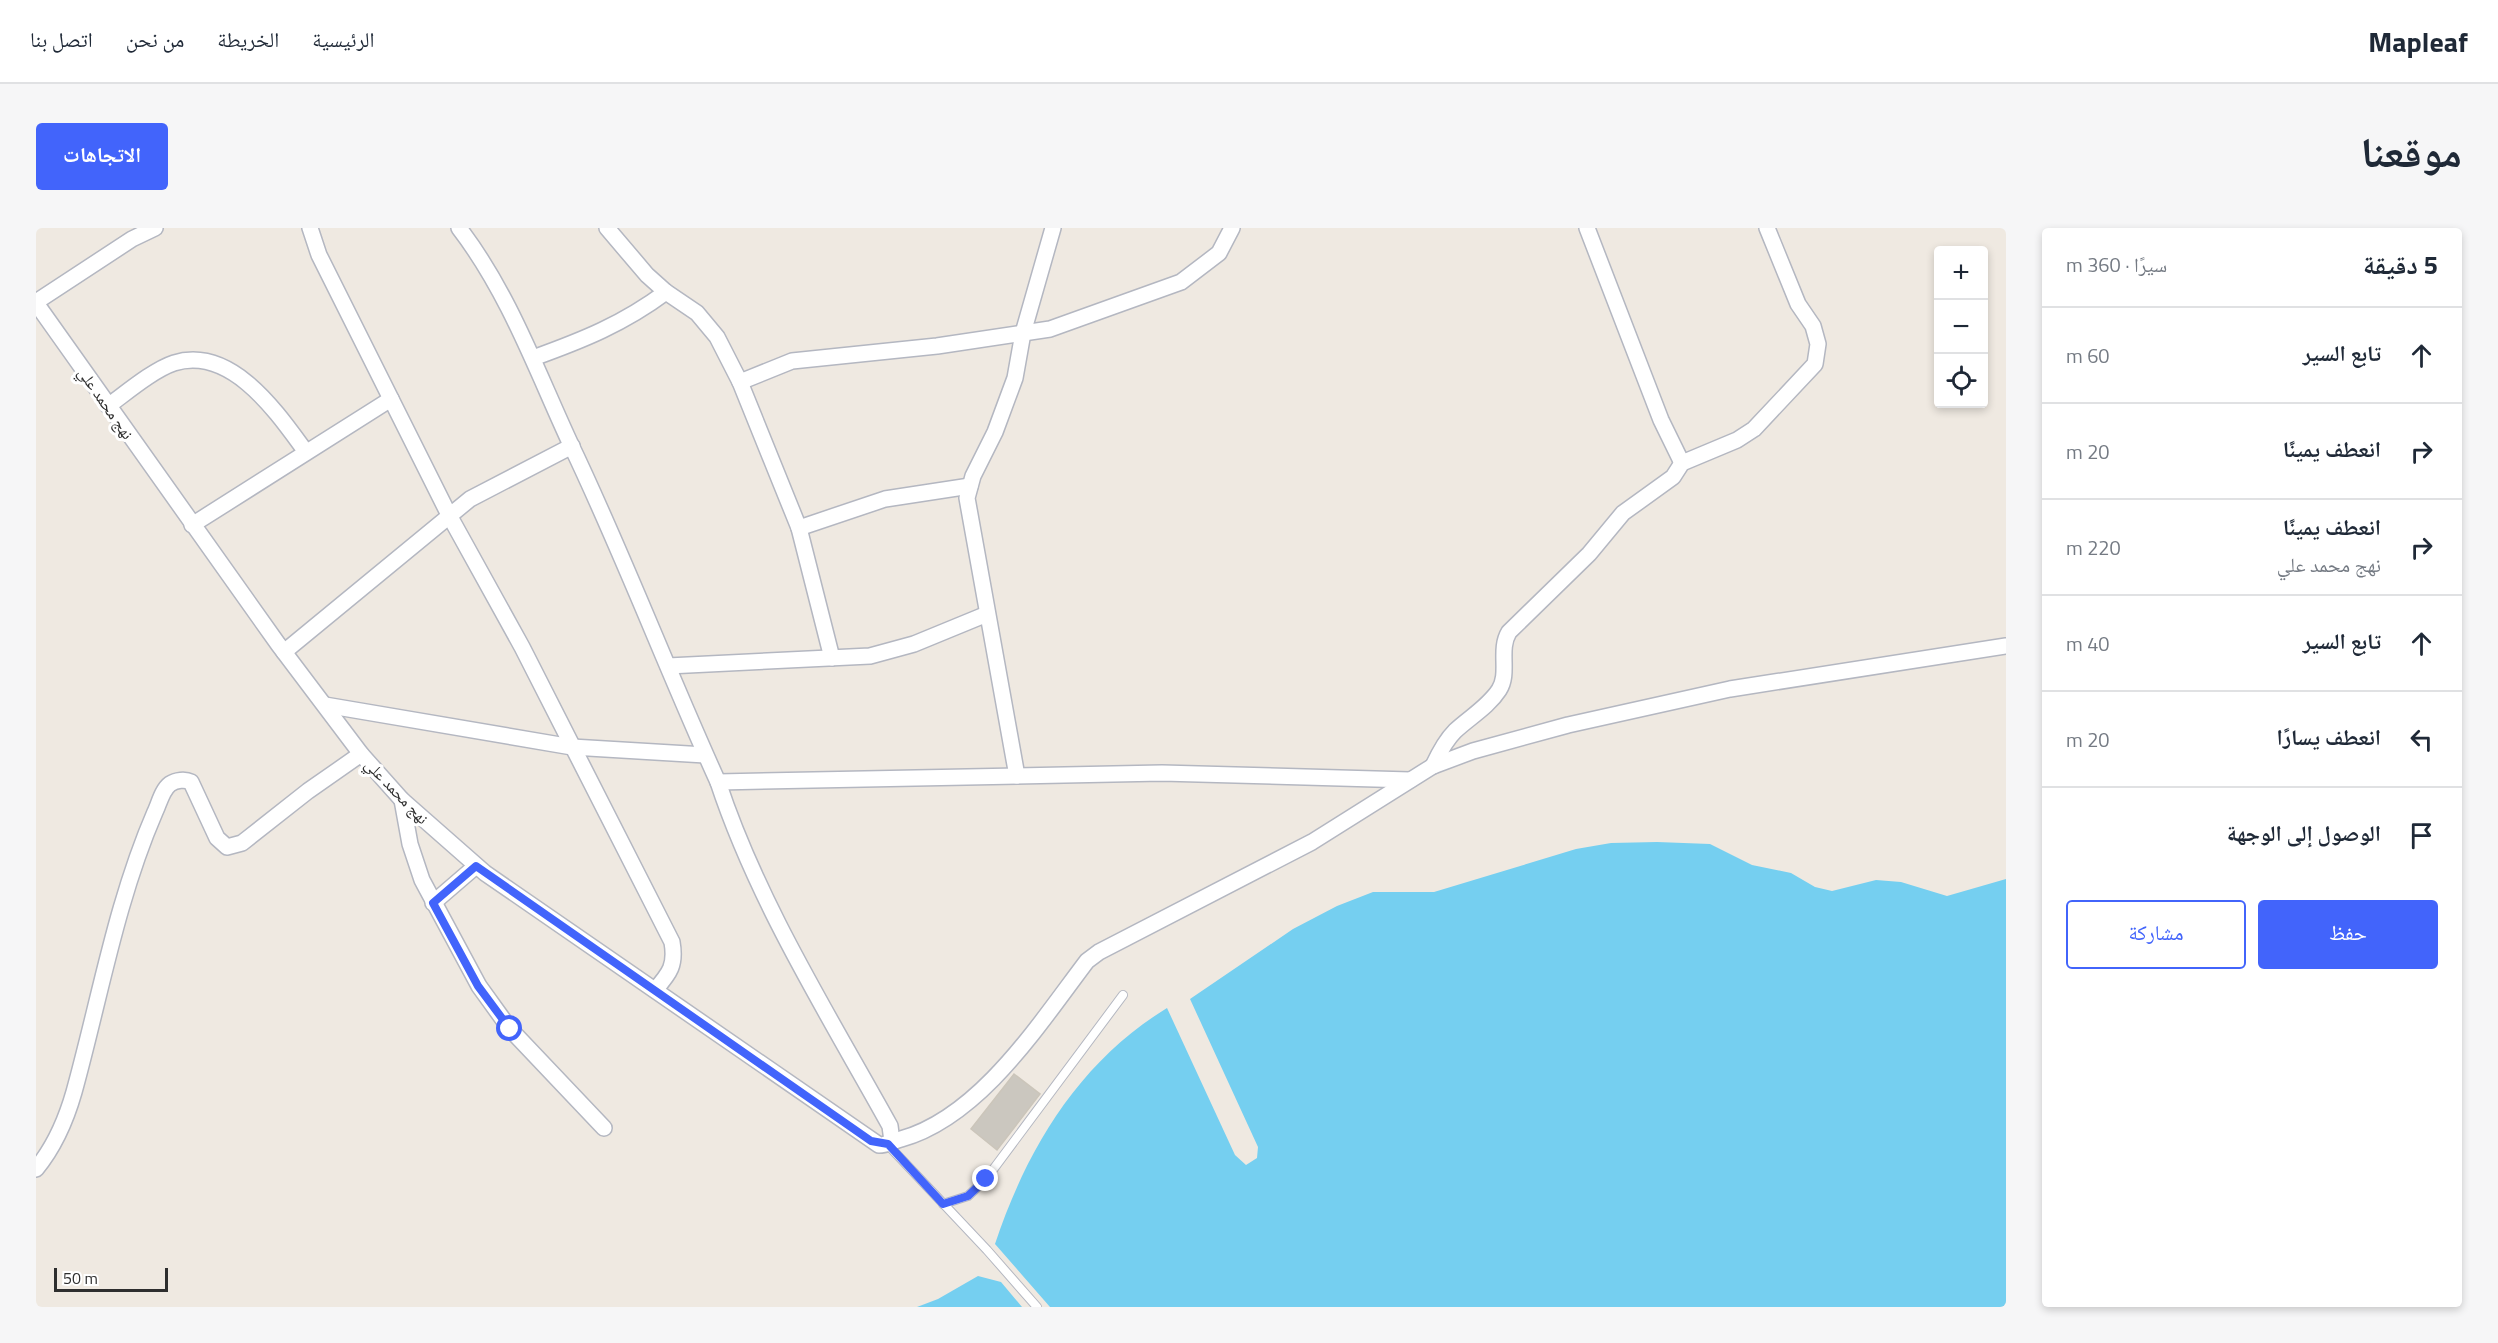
<!DOCTYPE html>
<html lang="ar">
<head>
<meta charset="utf-8">
<style>
  :root { --surface:#fff; --page:#f6f6f7; --text:#1f2937; --muted:#747a83; --line:#e0e1e3; --accent:#4264fb }
  body { margin:0; font-family:"Titillium Web","Noto Naskh Arabic",sans-serif; background:var(--page); color:var(--text); direction:rtl }
  .controls { position:absolute; right:18px; top:18px; display:grid; overflow:hidden; border-radius:6px; box-shadow:0 3px 9px #0003 }
  .controls button { width:54px; height:54px; display:grid; place-items:center; padding:0; border:0; border-bottom:2px solid var(--line); background:var(--surface); color:var(--text); font:30px sans-serif }
  .scale { position:absolute; left:18px; bottom:15px; width:114px; box-sizing:border-box; padding-left:6px; border:3px solid #2e2e2e; border-top:0; font-size:16px; line-height:21px; white-space:nowrap; color:#2e2e2e; -webkit-text-stroke:4px #fff; paint-order:stroke }
  .stop { position:absolute; width:18px; height:18px; margin:-14px; border:4px solid #4264fb; border-radius:50%; background:#fff }
  .stop.end { background:#4264fb; border-color:#fff; box-shadow:0 2px 6px #0008 }
  .list { margin:0; padding:0; list-style:none }
  h2 { display:flex; justify-content:space-between; align-items:center; height:78px; margin:0; padding:0 24px; font-size:26px }
  h2 small { font-size:20px; font-weight:400; color:var(--muted) }
  .list li { display:grid; grid-template-columns:39px 1fr auto; gap:18px; align-items:center; box-sizing:border-box; height:96px; padding:0 24px; border-top:2px solid var(--line) }
  .list b { display:block; font-size:22px; white-space:nowrap }
  .list p { margin:0; font-size:20px; white-space:nowrap; color:var(--muted) }
  .list em { font-size:20px; font-style:normal; color:var(--muted) }
  .actions { display:flex; gap:12px; padding:18px 24px }
  .actions a { flex:1; padding:14px 0; border:2px solid var(--accent); border-radius:6px; text-align:center; font-size:21px; color:var(--accent) }
  .actions .main { background:var(--accent); color:#fff }
  .icon { flex:none; width:33px; height:33px; fill:none; stroke:currentColor; stroke-width:2; stroke-linecap:round; stroke-linejoin:round }
  .map { position:relative; flex:none; width:1970px; height:1079px; overflow:hidden; direction:ltr; border-radius:6px }
  header { display:flex; align-items:center; gap:36px; box-sizing:border-box; height:84px; padding:0 30px; background:var(--surface); border-bottom:2px solid var(--line) }
  header strong { font-size:28px }
  nav { display:flex; gap:33px; margin-inline-start:auto; font-size:21px }
  .intro { display:flex; align-items:center; justify-content:space-between; box-sizing:border-box; height:144px; padding:0 36px }
  h1 { margin:0; font-size:42px }
  .button { padding:15px 27px; border-radius:6px; background:var(--accent); color:#fff; font-size:21px; font-weight:700 }
  main { display:flex; gap:36px; padding:0 36px }
  aside { flex:1; background:var(--surface); border-radius:6px; box-shadow:0 3px 9px #0003 }
  .map>svg:first-child { display:block }
</style>
</head>
<body>
<header>
<strong>Mapleaf</strong>
<nav><a>الرئيسية</a><a>الخريطة</a><a>من نحن</a><a>اتصل بنا</a></nav>
</header>
<div class="intro"><h1>موقعنا</h1><a class="button">الاتجاهات</a></div>
<main>
<aside>
<h2>5 دقيقة<small>سيرًا · 360 m</small></h2>
<ul class="list">
<li><svg class="icon" aria-label="ahead" viewBox="0 0 24 24"><path d="M12 20V5M6 11l6-6 6 6"/></svg><div><b>تابع السير</b></div><em>60 m</em></li>
<li><svg class="icon" aria-label="right" viewBox="0 0 24 24"><path d="M7 20v-9h11M14 6l5 5-5 5"/></svg><div><b>انعطف يمينًا</b></div><em>20 m</em></li>
<li><svg class="icon" aria-label="right" viewBox="0 0 24 24"><path d="M7 20v-9h11M14 6l5 5-5 5"/></svg><div><b>انعطف يمينًا</b><p>نهج محمد علي</p></div><em>220 m</em></li>
<li><svg class="icon" aria-label="ahead" viewBox="0 0 24 24"><path d="M12 20V5M6 11l6-6 6 6"/></svg><div><b>تابع السير</b></div><em>40 m</em></li>
<li><svg class="icon" aria-label="left" viewBox="0 0 24 24"><path d="M17 20v-9H6M10 6l-5 5 5 5"/></svg><div><b>انعطف يسارًا</b></div><em>20 m</em></li>
<li><svg class="icon" aria-label="arrive" viewBox="0 0 24 24"><path d="M6 21V4h12l-3 4 3 4H6"/></svg><div><b>الوصول إلى الوجهة</b></div></li>
</ul>
<div class="actions"><a class="main">حفظ</a><a>مشاركة</a></div>
</aside>
<div class="map">
<svg width="1970" height="1079" viewBox="0 0 1970 1079">
  <rect width="100%" height="100%" fill="#efe9e1"/>
  <!-- water -->
  <g fill="#75cff0">
    <path d="M1621,614L1674,616L1716,637L1755,645L1779,659L1796,663L1840,652L1865,654L1911,668L1970,651V1079H1014L959,1016C991,920 1043,834 1131,780L1199,927L1210,937L1221,930L1222,919L1154,771L1257,701L1301,678L1337,664H1398L1540,621L1575,615Z"/>
    <path d="M942,1048L965,1054L986,1079H881L902,1071Z"/>
  </g>
  <!-- building -->
  <path fill="#cbc7bf" stroke="#cbc5ba" stroke-width="1.5" d="M978,846L1004,866L961,922L935,901Z"/>
  <g fill="none" stroke-linecap="round" stroke-linejoin="round">
    <defs>
      <g id="lane">
        <path d="M852,917L951,1022L1001,1079"/>
        <path d="M907,976L932,968L950,951L1087,767"/>
      </g>
      <g id="street">
        <path d="M274,0L283,27L413,287L486,419L636,714C640,737 634,745 619,762"/>
        <path d="M423,0C473,65 501,144 535,217C588,328 631,442 682,554C722,675 792,786 854,898L856,913"/>
        <path d="M571,0L611,47L630,64L661,85L681,109L704,154"/>
        <path d="M1551,0L1625,192L1646,235"/>
        <path d="M0,74L96,11L119,0"/>
        <path d="M0,75L242,416L325,526L366,572L449,645L843,917C851,917 857,913 865,911C944,889 1003,796 1051,733L1063,724L1276,614L1397,538L1437,523L1532,497L1694,461L1970,418"/>
        <path d="M497,130C547,112 587,96 630,64"/>
        <path d="M72,178C90,165 117,142 138,135C196,117 242,186 270,224"/>
        <path d="M156,297L355,171"/>
        <path d="M763,300L849,271L934,258"/>
        <path d="M248,424L434,271L536,218"/>
        <path d="M796,430L763,300L704,154L756,133L901,118L1014,101L1145,54L1183,25L1196,0"/>
        <path d="M632,438L834,428L878,416L951,386"/>
        <path d="M289,477L536,519L669,527"/>
        <path d="M1397,538C1403,525 1409,513 1419,503C1434,489 1452,479 1463,462C1474,445 1462,422 1473,404L1553,326L1587,285L1637,249L1646,235L1701,212L1718,201L1779,136L1782,116L1777,98L1762,76L1731,0"/>
        <path d="M981,548L931,270L937,248L959,204L979,150L987,105L1017,0"/>
        <path d="M682,554L1126,545L1374,552"/>
        <path d="M366,572L374,616L386,652L443,758L474,801L568,900"/>
        <path d="M397,675L440,638"/>
        <path d="M0,941C19,918 30,892 38,864C64,770 80,674 119,584C123,576 126,562 134,556C140,552 149,551 155,554L181,610L191,619L206,615L272,563L325,526"/>
      </g>
    </defs>
    <!-- lane casing -->
    <use href="#lane" stroke="#b4b7c1" stroke-width="10"/>
    <!-- street casing -->
    <use href="#street" stroke="#b4b7c1" stroke-width="18"/>
    <!-- lane -->
    <use href="#lane" stroke="#fff" stroke-width="8"/>
    <!-- street -->
    <use href="#street" stroke="#fff" stroke-width="15"/>
  </g>
  <g fill="none" stroke-linecap="round" stroke-linejoin="round">
    <!-- route -->
    <path stroke="#4264fb" stroke-width="8" d="M474,801L442,758L397,675L440,638L835,913L852,916L907,976L932,968L950,951"/>
  </g>
  <g text-anchor="middle" stroke-width="6" stroke-linejoin="round" paint-order="stroke">
    <!-- street labels -->
    <g font-size="16" fill="#2e2e2e" stroke="#fff">
      <text transform="translate(70 175) rotate(55)" y="6">نهج محمد علي</text>
      <text transform="translate(361 563) rotate(46)" y="6">نهج محمد علي</text>
    </g>
  </g>
</svg>
<div class="controls">
<button>+</button>
<button>−</button>
<button><svg class="icon" aria-label="locate" viewBox="0 0 24 24"><circle cx="12" cy="12" r="6"/><path d="M12 2v4M12 18v4M2 12h4M18 12h4"/></svg></button>
</div>
<div class="scale">50 m</div>
<div class="stop" style="left:474px;top:801px"></div>
<div class="stop end" style="left:950px;top:951px"></div>
</div>
</main>
</body>
</html>
